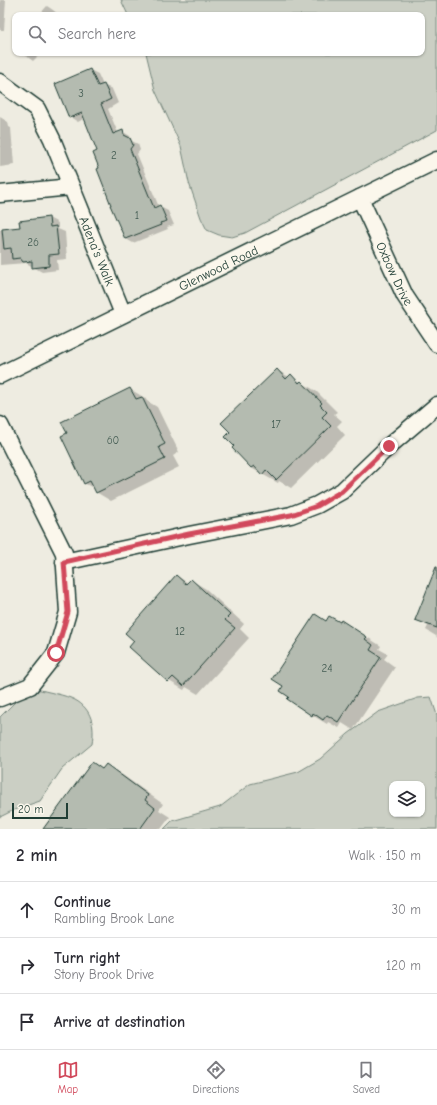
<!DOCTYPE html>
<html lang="en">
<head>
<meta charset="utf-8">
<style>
  :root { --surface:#fff; --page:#f2f2f3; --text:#2b2b33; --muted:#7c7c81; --line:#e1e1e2; --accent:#d1495b }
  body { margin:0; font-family:"Comic Neue",sans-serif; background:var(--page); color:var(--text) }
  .controls { position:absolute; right:12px; bottom:12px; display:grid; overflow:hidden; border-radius:8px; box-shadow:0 1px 3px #0004 }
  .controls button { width:36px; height:36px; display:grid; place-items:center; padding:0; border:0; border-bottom:1px solid var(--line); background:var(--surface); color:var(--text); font:20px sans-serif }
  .scale { position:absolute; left:12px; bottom:10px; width:56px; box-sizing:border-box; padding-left:4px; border:2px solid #1f3d34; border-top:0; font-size:11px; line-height:14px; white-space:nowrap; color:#1f3d34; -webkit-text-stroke:3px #fbf7ec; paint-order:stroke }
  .stop { position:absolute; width:12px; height:12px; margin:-9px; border:3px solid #d1495b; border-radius:50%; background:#fff }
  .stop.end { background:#d1495b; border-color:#fff; box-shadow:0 1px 4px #0008 }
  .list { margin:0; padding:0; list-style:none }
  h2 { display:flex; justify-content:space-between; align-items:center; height:52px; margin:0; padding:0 16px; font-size:17px }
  h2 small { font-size:13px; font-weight:400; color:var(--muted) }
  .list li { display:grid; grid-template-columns:26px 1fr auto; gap:12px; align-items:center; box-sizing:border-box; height:56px; padding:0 16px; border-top:1px solid var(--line) }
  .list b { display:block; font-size:15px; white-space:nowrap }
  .list p { margin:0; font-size:13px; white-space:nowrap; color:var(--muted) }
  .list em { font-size:13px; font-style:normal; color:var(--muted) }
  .icon { flex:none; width:22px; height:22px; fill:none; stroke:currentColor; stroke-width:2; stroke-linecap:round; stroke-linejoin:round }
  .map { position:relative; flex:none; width:437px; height:829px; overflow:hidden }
  .search { position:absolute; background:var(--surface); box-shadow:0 1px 3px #0004; left:12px; right:12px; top:12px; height:44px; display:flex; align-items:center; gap:10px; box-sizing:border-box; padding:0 14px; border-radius:8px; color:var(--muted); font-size:15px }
  .sheet { height:220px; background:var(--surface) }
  nav { display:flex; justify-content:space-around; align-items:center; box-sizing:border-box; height:56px; border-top:1px solid var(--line); background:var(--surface); font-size:11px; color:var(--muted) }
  nav a { display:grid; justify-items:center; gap:2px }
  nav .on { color:var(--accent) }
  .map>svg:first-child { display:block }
</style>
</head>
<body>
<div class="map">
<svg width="437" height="829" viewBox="0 0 437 829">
  <rect width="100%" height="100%" fill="#eeece1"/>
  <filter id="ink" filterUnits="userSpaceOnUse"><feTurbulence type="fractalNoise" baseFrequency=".025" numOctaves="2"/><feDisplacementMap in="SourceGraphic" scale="8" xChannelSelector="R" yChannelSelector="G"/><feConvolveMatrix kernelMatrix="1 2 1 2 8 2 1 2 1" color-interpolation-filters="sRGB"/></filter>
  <g filter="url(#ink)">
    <!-- green -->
    <g fill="#cbcfc4" stroke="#75867c" fill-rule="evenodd">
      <path d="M121,0H437V130L245,233L232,237L219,235L207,230L201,218L189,183L181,146L155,90L146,53H422V15H128Z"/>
      <path d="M37,689C47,692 66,695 75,700C92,709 95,726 92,744L62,769L40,801L14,810L0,817V717L16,701Z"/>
      <path d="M431,697L437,715V829H164L172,821L220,807L250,784L298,772L320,759L348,734L378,712L418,698ZM392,784H422V814H392Z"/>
    </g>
    <!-- shadow -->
    <g fill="#0003">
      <path d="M0,0H6L4,30H0Z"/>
      <path d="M47,6L53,10L59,15H39Z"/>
      <path d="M22,53H41L33,61Z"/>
      <path d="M90,70L98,74L103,85L112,89L118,103L108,109L118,133L122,131L130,136L132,141L138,144L140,150L137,154L159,207H160L168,211L174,225L167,227L168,229L133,243L126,239L100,168L99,152L85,118L78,122L70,117Z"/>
      <path d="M0,117L8,122L9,127L11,128L14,165L0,167Z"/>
      <path d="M49,218L58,223V229L65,232L67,259L57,260L58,270L42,272L26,263L0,265V230L21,228Z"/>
      <path d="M277,370L289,377L291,376L316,391L337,412L334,414L342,421L337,426L345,435L291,488L279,481L278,483L251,468Z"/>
      <path d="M130,389L145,398L147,401L157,407L179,452L173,456L179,467L111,501L96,492L95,489L84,483Z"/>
      <path d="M437,567V638L436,636L426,630L428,626L416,619Z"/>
      <path d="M177,576L188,583L191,580L206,589L244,624L240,629L249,638L198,694L186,687L184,690L169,681L131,647Z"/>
      <path d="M342,621L381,646L379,649L388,654L384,659L395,667L353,730L342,723L339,728L328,722L327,724L312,715L326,622L340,623Z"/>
      <path d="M106,765L121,774L163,804L159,810L170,817L161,829H54Z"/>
    </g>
    <!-- building -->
    <g fill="#b4bbb0" stroke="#1f3d34">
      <path d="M90,69L98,86L104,84L111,99L101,104L113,134L123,130L124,135L130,138L133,145L130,149L154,208L160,205L167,221L160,223L161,225L125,239L110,205H111L97,169L99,168L93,153L97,151L82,113L69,118L55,84Z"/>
      <path d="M49,217L50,227L56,226L59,254L49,255V266L32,268V261L23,262L20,258L12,259L11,248L4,249L2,229L20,227L19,221Z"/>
      <path d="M277,369L286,379L291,374L299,383L301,381L322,403L320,405L327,412L322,417L331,426L276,480L266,470L262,475L254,466L251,468L232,448L234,446L225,437L230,432L221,423Z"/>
      <path d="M130,388L136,399L142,397L165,444L159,447L165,459L96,493L90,481L84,484L61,436L67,433L61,422Z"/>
      <path d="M436,567H437V628L415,620Z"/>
      <path d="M176,575L186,584L191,579L230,615L225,620L235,628L183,686L173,677L168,682L129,647L134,641L125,633Z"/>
      <path d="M315,614L326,621L329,616L340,622L341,620L367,637L365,639L373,645L370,650L381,657L338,722L327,715L323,720L313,713L312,716L287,699L289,697L280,691L283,686L272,679Z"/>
      <path d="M92,762L102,769L106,764L137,787L148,795L145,800L155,808L140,829H43Z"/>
    </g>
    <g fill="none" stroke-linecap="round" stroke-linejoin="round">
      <defs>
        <g id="street">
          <path id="s1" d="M0,82L37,109L52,139L123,314"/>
          <path d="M0,194L71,187"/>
          <path id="s2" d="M360,198L405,296L437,344"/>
          <path id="s3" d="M0,375L437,160"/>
          <path d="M0,425L64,553L68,612L56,653L30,686L0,698"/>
          <path d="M64,562L189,535L291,515L317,505L342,491L389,446L437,405"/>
        </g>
      </defs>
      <!-- street casing -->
      <use href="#street" stroke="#1f3d34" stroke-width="19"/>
      <!-- street -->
      <use href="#street" stroke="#fbf7ec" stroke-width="16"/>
    </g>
  </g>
  <g fill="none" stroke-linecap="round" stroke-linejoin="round" filter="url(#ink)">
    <!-- route -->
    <path stroke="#d1495b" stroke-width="5" d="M56,653L68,612L64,562L189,534L291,515L317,506L342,491L389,446"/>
  </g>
  <g text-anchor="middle" stroke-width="3" stroke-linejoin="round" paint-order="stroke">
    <!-- number labels -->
    <g font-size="11" fill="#445c53">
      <text x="81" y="97">3</text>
      <text x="114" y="159">2</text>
      <text x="137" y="219">1</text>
      <text x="33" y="246">26</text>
      <text x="276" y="428">17</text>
      <text x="113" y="444">60</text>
      <text x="180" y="635">12</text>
      <text x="327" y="672">24</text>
    </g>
    <!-- street labels -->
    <g font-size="13" fill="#1f3d34" stroke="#fbf7ec">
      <text dy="5" stroke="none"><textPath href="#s1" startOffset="200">Adena's Walk</textPath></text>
      <text dy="5" stroke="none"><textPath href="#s3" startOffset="243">Glenwood Road</textPath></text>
      <text dy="5" stroke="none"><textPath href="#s2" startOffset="83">Oxbow Drive</textPath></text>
    </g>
  </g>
</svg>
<div class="controls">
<button><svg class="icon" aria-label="layers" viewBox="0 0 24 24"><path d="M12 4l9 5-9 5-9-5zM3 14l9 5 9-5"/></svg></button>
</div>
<div class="scale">20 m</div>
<div class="stop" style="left:56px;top:653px"></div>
<div class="stop end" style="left:389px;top:446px"></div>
<div class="search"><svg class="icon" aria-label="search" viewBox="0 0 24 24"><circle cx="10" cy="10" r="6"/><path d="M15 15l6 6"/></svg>Search here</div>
</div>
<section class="sheet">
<h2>2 min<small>Walk · 150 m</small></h2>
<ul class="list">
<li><svg class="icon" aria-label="ahead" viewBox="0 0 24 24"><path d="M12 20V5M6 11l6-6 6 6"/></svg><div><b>Continue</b><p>Rambling Brook Lane</p></div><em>30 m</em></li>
<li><svg class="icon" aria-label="right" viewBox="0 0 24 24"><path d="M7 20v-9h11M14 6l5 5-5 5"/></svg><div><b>Turn right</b><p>Stony Brook Drive</p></div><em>120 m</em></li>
<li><svg class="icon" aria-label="arrive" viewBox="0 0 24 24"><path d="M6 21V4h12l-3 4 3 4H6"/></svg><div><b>Arrive at destination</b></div></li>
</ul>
</section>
<nav>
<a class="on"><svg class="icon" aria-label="map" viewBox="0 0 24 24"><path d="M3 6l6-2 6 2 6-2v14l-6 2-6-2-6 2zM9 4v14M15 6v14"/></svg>Map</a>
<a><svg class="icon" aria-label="directions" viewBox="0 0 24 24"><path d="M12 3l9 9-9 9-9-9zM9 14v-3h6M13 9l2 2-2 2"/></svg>Directions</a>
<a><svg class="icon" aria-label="saved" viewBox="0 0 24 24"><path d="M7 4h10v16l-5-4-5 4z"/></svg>Saved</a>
</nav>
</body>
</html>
